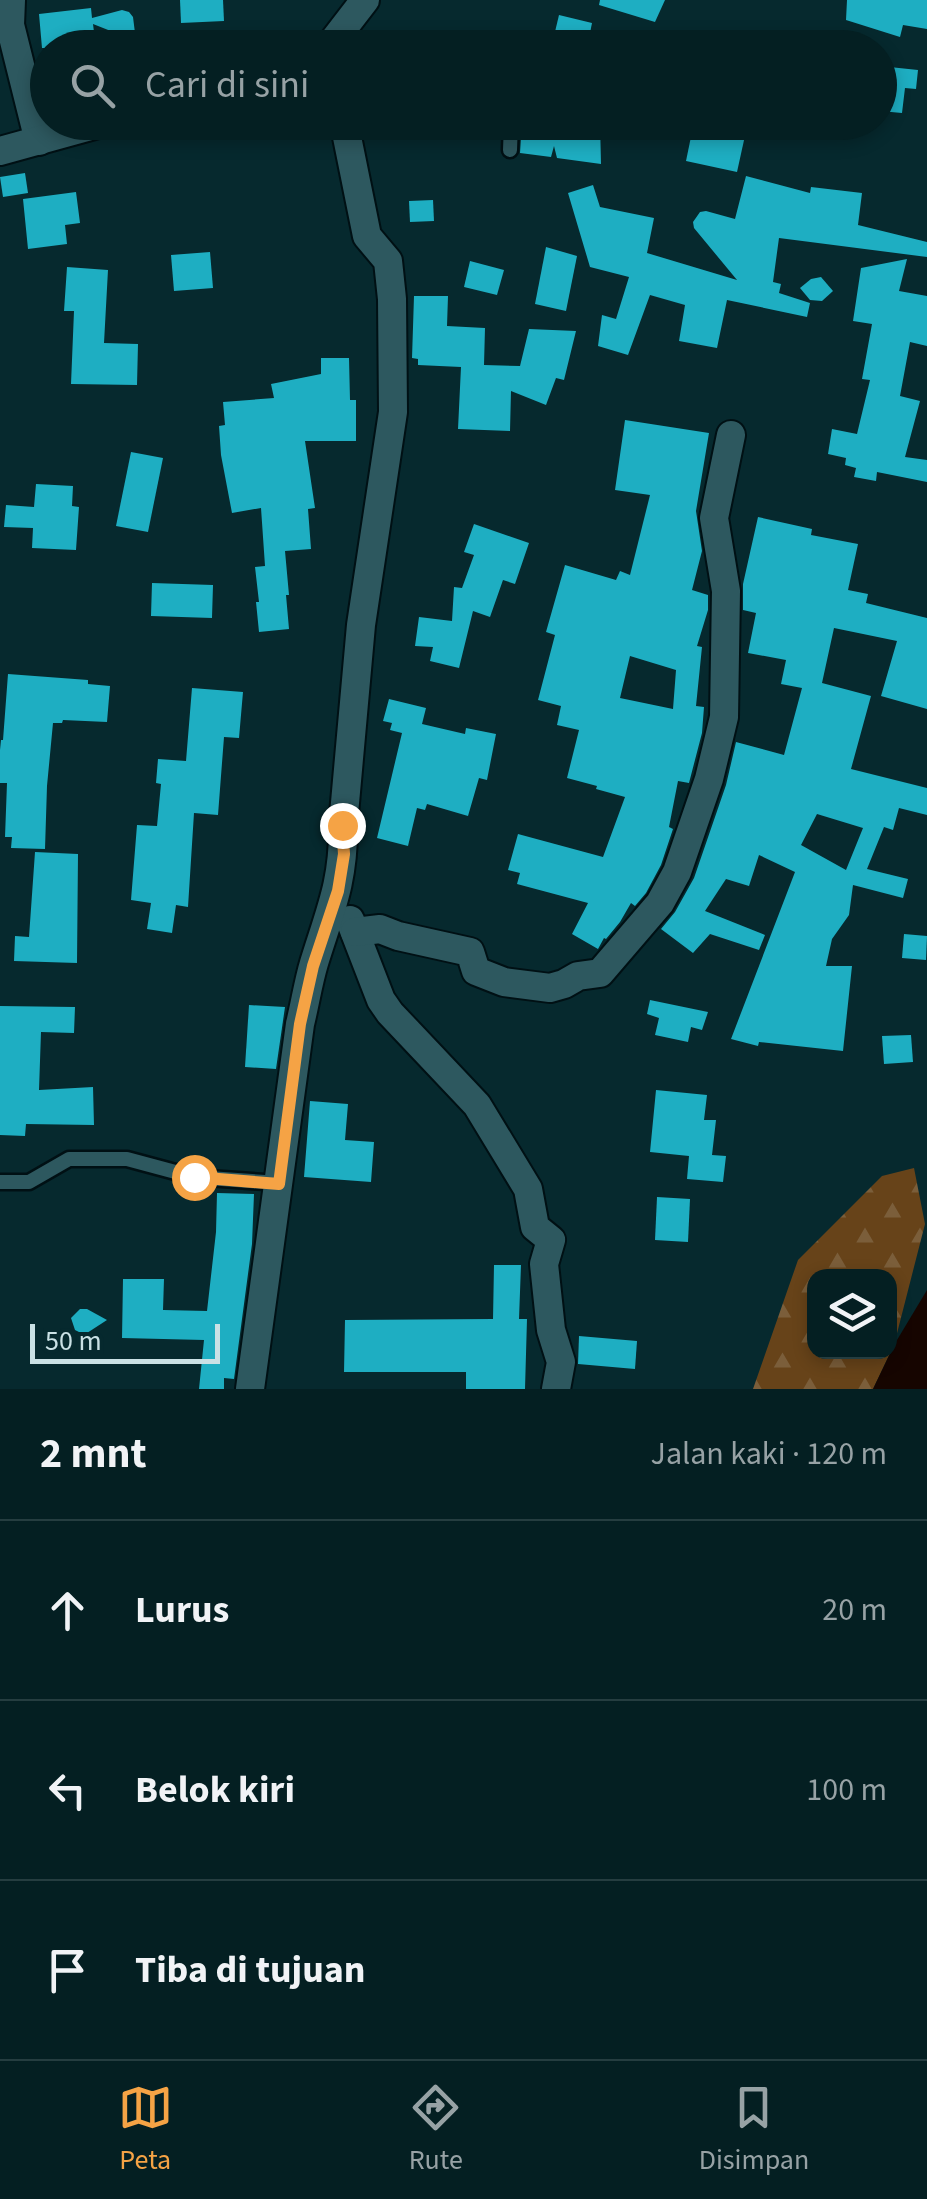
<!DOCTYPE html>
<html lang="id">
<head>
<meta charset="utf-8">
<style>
  :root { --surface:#041f22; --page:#122c2f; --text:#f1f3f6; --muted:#97a2a5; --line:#253d40; --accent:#f5a345 }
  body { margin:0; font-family:"Source Sans 3",sans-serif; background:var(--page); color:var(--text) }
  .controls { position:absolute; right:30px; bottom:30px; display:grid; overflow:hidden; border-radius:20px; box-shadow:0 5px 15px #0003 }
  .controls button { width:90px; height:90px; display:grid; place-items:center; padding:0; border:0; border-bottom:2px solid var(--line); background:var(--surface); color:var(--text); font:50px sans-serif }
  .scale { position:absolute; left:30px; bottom:25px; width:190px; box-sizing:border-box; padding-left:10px; border:5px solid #cae1e5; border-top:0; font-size:28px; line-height:35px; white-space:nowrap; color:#cae1e5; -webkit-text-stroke:8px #06292e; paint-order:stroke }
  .stop { position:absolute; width:30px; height:30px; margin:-22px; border:8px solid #f5a345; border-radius:50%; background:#fff }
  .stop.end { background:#f5a345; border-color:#fff; box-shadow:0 2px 10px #0008 }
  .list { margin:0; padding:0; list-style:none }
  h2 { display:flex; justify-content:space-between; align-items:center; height:130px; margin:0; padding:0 40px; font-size:42px }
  h2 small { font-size:32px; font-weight:400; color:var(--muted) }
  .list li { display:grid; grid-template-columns:65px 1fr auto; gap:30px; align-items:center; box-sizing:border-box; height:180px; padding:0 40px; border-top:2px solid var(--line) }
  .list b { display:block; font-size:38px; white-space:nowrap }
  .list em { font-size:32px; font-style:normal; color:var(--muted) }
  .icon { flex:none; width:55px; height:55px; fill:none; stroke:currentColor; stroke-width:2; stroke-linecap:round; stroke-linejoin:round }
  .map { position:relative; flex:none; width:927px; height:1389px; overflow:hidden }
  .search { position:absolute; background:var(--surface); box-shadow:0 5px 15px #0003; left:30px; right:30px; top:30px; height:110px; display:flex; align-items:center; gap:25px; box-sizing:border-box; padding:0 35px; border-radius:55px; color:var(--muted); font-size:38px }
  .sheet { height:670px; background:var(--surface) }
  nav { display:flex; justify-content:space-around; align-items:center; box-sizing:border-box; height:140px; border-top:2px solid var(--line); background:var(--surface); font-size:28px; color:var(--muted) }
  nav a { display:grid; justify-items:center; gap:5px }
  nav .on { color:var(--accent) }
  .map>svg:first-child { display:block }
</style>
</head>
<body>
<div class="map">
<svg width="927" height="1389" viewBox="0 0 927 1389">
  <defs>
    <pattern id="forest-firs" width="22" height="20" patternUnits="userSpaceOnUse" patternTransform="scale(2.5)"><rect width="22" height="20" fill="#674319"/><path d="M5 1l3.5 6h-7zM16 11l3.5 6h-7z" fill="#7b5e3a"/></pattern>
  </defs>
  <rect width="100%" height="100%" fill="#06292e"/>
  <!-- forest -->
  <path fill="url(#forest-firs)" fill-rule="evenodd" d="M914,1168L925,1224L894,1345L873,1389H753L798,1260L882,1176ZM814,1276H890V1352H814Z"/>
  <!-- water -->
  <path fill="#160500" d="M927,1290V1389H873L894,1345Z"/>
  <!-- building -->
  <g fill="#1eaec2" fill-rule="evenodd">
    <path d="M180,0H223L224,21L181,23Z"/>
    <path d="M600,0H665L655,22L599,5Z"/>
    <path d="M847,0H927V29L903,25L900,37L846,20Z"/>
    <path d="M91,8L92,18L122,10L129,12L133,17L136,41L93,24L96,48H42L39,14Z"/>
    <path d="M559,15L592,23L588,43L554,36Z"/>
    <path d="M880,66L918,70L916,89L905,88L902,113L880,111Z"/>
    <path d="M522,122H600L601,164L557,158L554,146L551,157L520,153Z"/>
    <path d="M694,122H748L737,172L686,161Z"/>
    <path d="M25,173L28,193L3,197L0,177Z"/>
    <path d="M746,176L810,193L811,187L862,193L858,225L927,242V257L779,238L773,282L781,284L779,293L810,303L807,317L727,300L717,348L679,341L685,305L650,295L628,355L598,346L602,315L616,319L629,277L590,267L568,193L593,185L600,207L654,218L647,253L737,280L694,228L693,222L700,212L706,211L735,219Z"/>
    <path d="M76,192L80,223L65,225L67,244L28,249L23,199Z"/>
    <path d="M433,200L434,221L410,222L409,201Z"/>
    <path d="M546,247L577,256L566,311L535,304Z"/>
    <path d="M210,252L213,288L174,291L171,255Z"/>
    <path d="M907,259L899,291L927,296V346L910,342L900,396L920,401L905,457L927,460V482L877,472L876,481L854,477L856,468L845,465L846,458L828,454L832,429L857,434L870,380L862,379L872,324L853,321L861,268Z"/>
    <path d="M470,261L504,270L497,295L464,287Z"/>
    <path d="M67,267L108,270L104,343L138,344L137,385L71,384L74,311H64Z"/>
    <path d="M821,277L833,291L822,301L810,300L800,288L811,279Z"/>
    <path d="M414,296H448L447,326L485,328L484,365L520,366L529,329L576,331L564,380L556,378L546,405L511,391L510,431L458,429L461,367L418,365V359L412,358Z"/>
    <path d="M321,358H349L350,400H356V441H305L315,508L308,509L311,549L285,551L289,595H286L289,629L259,632L256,602H259L255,567L265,566L261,508L232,513L221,455L219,426L225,425L223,402L274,398L271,384L321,374Z"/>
    <path d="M625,420L709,433L696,511L702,551L692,590L708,595V610L697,646L702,647L696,706L704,707L702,733L689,783L678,781L669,827L673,829L661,865L646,893L635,906L631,903L620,922L606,939L604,938L598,949L572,934L588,903L517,884L520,873L508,870L518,834L603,857L625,797L596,789L597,786L567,778L579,730L557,725L561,706L538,700L555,635L546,632L565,565L616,580L620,571L630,575L650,495L615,490ZM630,656L676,670L673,709L620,698Z"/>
    <path d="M131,452L163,458L148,532L116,526Z"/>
    <path d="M36,484L73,486L72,506L79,507L76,550L32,548L33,528L4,527L6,505L34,507Z"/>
    <path d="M758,517L812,529L811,535L858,544L848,590L868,594L866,603L927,618V709L881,696L897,641L834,628L822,683L871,696L851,769L927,788V815L899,808L893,830L884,827L867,869L908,879L903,898L853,885L849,915L832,939L826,966H852L843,1051L759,1042L758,1046L731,1039L795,872L759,855L749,886L726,879L705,911L765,935L759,950L710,934L693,953L661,929L675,912L694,878L726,785L736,742L784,755L802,688L781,684L786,660L748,653L756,613L743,610V584ZM817,814L863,828L846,870L801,845Z"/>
    <path d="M474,524L529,543L515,584L503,580L490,617L473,611L459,668L430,661L433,647L415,646L419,617L452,621L454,587L462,588L474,555L464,552Z"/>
    <path d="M152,583L213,585L212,618L151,616Z"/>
    <path d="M8,674L88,680V684L110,686L107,722L63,720L62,723H53L47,786L45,849L11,848L12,837H5L7,783H0V750L1,740H3Z"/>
    <path d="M192,688L243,692L239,738L224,737L218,815L194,813L188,907L176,905L172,933L147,929L151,903L131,900L137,825L157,826L161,784L156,783L158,759L186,761Z"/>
    <path d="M389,699L426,708L422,724L465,734L466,728L496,734L487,780L479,778L468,816L427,804L425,810L417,808L408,846L377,838L402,733L390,730L392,723L383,721Z"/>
    <path d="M35,852L78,854L77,963L14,961L15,936L29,937Z"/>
    <path d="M904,934L927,936L926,960L902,958Z"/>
    <path d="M650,1000L708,1012L702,1030L691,1027L688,1042L655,1035L659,1018L647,1014Z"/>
    <path d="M249,1005L285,1007L276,1069L245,1067Z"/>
    <path d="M0,1006L75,1007L74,1033L41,1032L39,1090L93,1087L94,1125L26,1124L25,1136L0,1135Z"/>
    <path d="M911,1035L913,1062L884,1064L882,1036Z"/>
    <path d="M656,1090L707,1095L704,1120H716L712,1155L726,1156L723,1182L687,1179L689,1156L650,1152Z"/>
    <path d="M310,1101L348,1104L345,1140L374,1142L371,1182L304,1177Z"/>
    <path d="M217,1193L254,1194L252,1244L234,1379L224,1378V1389H199L204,1340L122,1338L123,1279H164L163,1310L207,1311L216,1232Z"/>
    <path d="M657,1197L690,1199L688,1242L655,1240Z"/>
    <path d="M494,1265H521L519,1319H527L525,1389H466V1372H344L345,1320L493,1319Z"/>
    <path d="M80,1309H87L107,1320L87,1333H81L75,1330L71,1318Z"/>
    <path d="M579,1336L637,1341L635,1369L578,1364Z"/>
  </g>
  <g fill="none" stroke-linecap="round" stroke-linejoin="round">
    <defs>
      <g id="lane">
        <path d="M510,150L511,122"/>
        <path d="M0,1182H29L69,1159H127L194,1177L279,1183"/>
      </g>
      <g id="street">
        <path d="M11,0L10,25L39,141"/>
        <path d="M328,48L365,0"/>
        <path d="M0,151L105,122"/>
        <path d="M350,920L381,1000L390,1013L477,1105L528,1189L535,1227L551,1240L544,1264L551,1330L561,1362L556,1389"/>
        <path d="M355,932L380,929L398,936L470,952L476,971L504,982L550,988L564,984L578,976L600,973L660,903L677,872L709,779L724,717L726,591L714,518L731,435"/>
        <path d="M250,1389L300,1024C305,1004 308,983 314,963C330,911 344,881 343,825L361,625L393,412L392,299L388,261L367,236L344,122"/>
      </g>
    </defs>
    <!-- lane casing -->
    <use href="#lane" stroke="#001014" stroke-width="19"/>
    <!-- street casing -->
    <use href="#street" stroke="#001014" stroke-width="32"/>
    <!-- lane -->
    <use href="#lane" stroke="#2d585f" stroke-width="14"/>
    <!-- street -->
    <use href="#street" stroke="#2d585f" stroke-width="28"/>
  </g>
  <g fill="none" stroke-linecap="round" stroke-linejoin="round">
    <!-- route -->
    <path stroke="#f5a345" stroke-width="12" d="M194,1177L279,1184L300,1024L313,966L338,891L344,854L342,825"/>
  </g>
</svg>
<div class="controls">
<button><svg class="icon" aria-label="layers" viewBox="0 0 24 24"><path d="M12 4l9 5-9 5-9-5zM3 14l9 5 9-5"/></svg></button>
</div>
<div class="scale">50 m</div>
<div class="stop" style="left:194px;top:1177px"></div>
<div class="stop end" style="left:342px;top:825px"></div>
<div class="search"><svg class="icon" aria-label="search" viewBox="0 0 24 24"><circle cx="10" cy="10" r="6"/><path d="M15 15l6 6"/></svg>Cari di sini</div>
</div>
<section class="sheet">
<h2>2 mnt<small>Jalan kaki · 120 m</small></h2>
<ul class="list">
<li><svg class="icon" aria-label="ahead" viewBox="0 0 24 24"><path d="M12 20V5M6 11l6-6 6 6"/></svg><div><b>Lurus</b></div><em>20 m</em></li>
<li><svg class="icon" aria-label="left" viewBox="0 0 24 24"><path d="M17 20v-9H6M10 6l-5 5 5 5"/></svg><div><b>Belok kiri</b></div><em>100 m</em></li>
<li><svg class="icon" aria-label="arrive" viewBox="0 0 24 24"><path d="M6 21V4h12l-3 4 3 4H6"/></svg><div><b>Tiba di tujuan</b></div></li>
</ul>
</section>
<nav>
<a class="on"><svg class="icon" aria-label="map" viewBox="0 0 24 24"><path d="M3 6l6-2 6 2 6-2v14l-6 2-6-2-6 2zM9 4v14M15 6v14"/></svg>Peta</a>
<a><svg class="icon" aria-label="directions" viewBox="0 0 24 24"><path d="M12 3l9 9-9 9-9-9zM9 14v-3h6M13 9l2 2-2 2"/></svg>Rute</a>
<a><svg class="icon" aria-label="saved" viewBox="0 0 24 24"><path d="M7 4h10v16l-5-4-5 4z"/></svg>Disimpan</a>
</nav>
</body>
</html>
